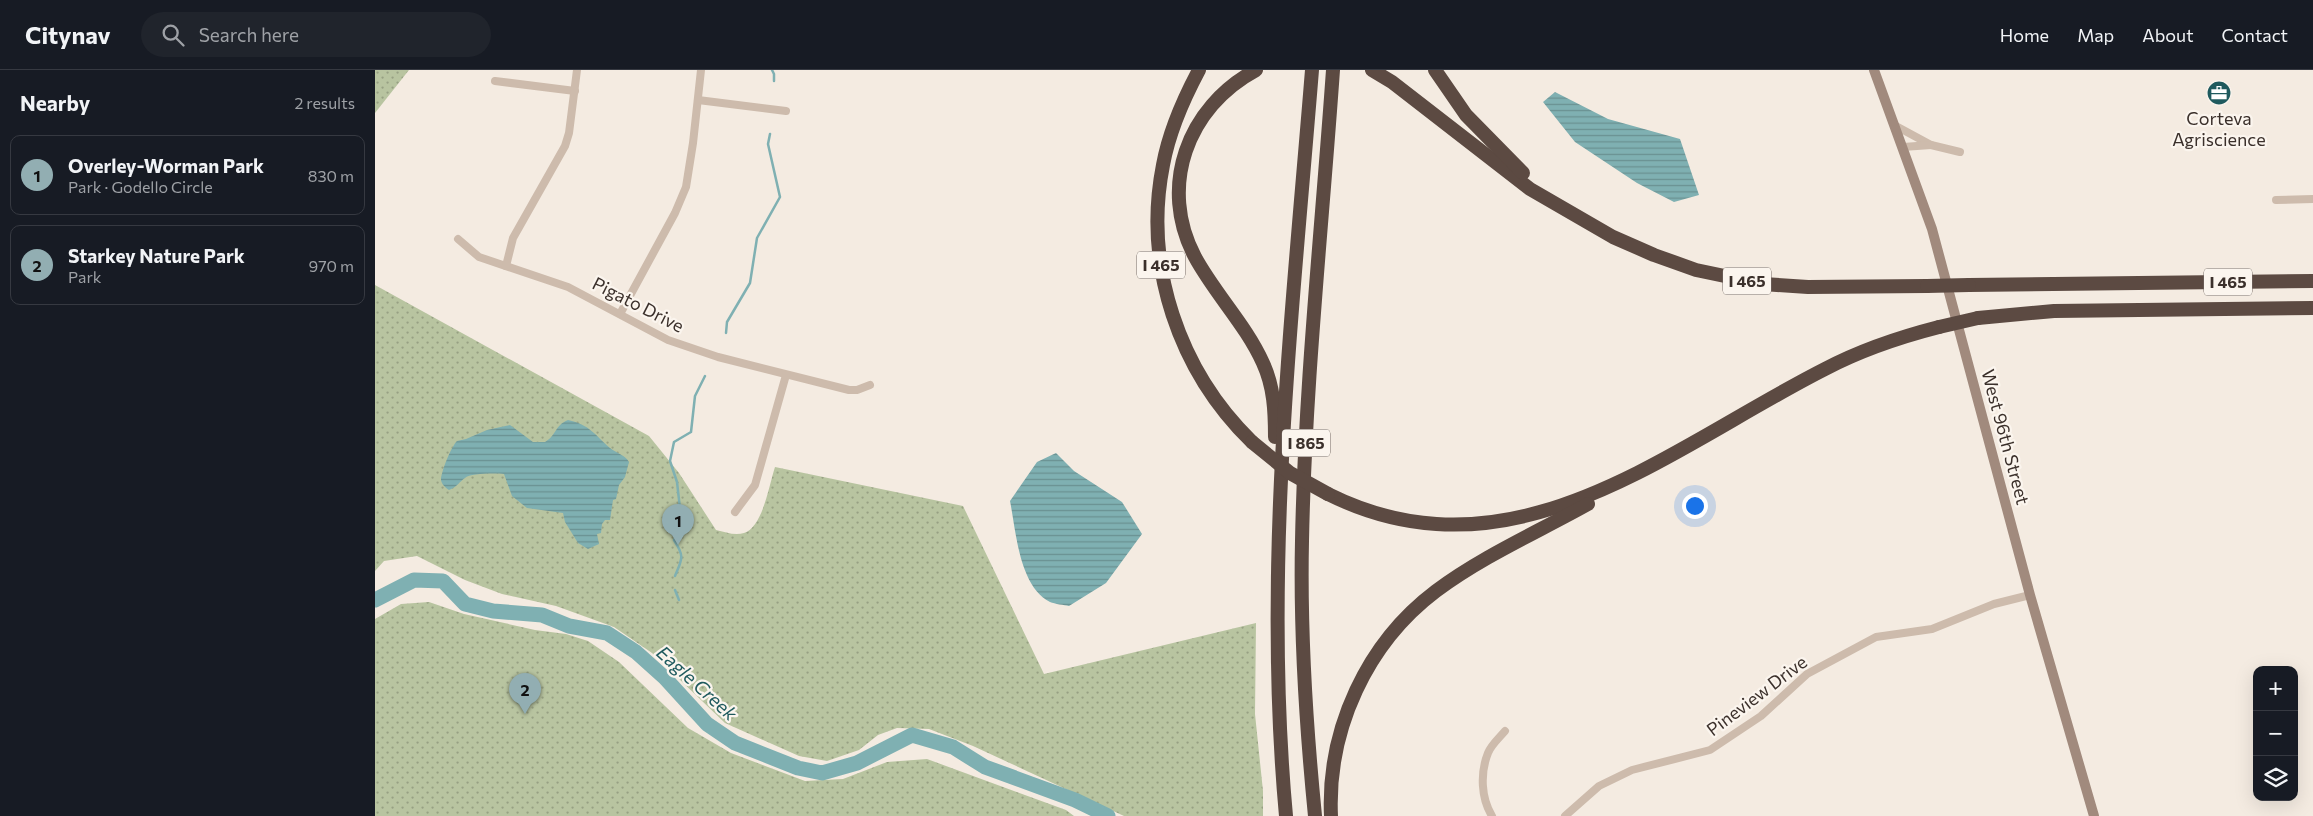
<!DOCTYPE html>
<html lang="en">
<head>
<meta charset="utf-8">
<style>
  :root { --surface:#171b24; --page:#20242c; --text:#f1f3f6; --muted:#9ea1a6; --line:#363941; --accent:#92aeb2 }
  body { margin:0; font-family:Commissioner,sans-serif; background:var(--page); color:var(--text) }
  .controls { position:absolute; right:15px; bottom:15px; display:grid; overflow:hidden; border-radius:10px; box-shadow:0 5px 20px #0002 }
  .controls button { width:45px; height:45px; display:grid; place-items:center; padding:0; border:0; border-bottom:1px solid var(--line); background:var(--surface); color:var(--text); font:25px sans-serif }
  .you { position:absolute; left:1319px; top:435px; width:18px; height:18px; margin:-12px; border:4px solid #fff; border-radius:50%; background:#1a73e8; box-shadow:0 0 0 8px #1a73e833 }
  .badge { display:grid; place-items:center; width:32px; height:32px; border-radius:50%; background:var(--accent); color:#111; font-size:16px; font-weight:700 }
  .pin { position:absolute; translate:-50% -41px; filter:drop-shadow(0 1px 2px #0008) }
  .pin::after { content:''; position:absolute; top:26px; width:18px; height:15px; background:inherit; clip-path:polygon(0 0,100% 0,50% 100%) }
  .list { margin:0; padding:0; list-style:none }
  h2 { display:flex; justify-content:space-between; align-items:center; height:65px; margin:0; padding:0 20px; font-size:21px }
  h2 small { font-size:16px; font-weight:400; color:var(--muted) }
  .list li { display:grid; grid-template-columns:32px 1fr auto; gap:15px; align-items:center; box-sizing:border-box; height:80px; margin:0 10px 10px; padding:0 10px; border:1px solid var(--line); border-radius:10px }
  .list b { display:block; font-size:19px; white-space:nowrap }
  .list p { margin:0; font-size:16px; white-space:nowrap; color:var(--muted) }
  .list em { font-size:16px; font-style:normal; color:var(--muted) }
  .icon { flex:none; width:28px; height:28px; fill:none; stroke:currentColor; stroke-width:2; stroke-linecap:round; stroke-linejoin:round }
  .map { position:relative; flex:none; width:1938px; height:746px; overflow:hidden }
  header { display:flex; align-items:center; gap:30px; box-sizing:border-box; height:70px; padding:0 25px; background:var(--surface); border-bottom:1px solid var(--line) }
  header strong { font-size:24px }
  nav { display:flex; gap:28px; margin-inline-start:auto; font-size:18px }
  .search { width:350px; height:45px; background:var(--page); display:flex; align-items:center; gap:12px; box-sizing:border-box; padding:0 18px; border-radius:28px; color:var(--muted); font-size:19px }
  main { display:flex }
  aside { flex:1; background:var(--surface) }
  .map>svg:first-child { display:block }
</style>
</head>
<body>
<header>
<strong>Citynav</strong>
<div class="search"><svg class="icon" aria-label="search" viewBox="0 0 24 24"><circle cx="10" cy="10" r="6"/><path d="M15 15l6 6"/></svg>Search here</div>
<nav><a>Home</a><a>Map</a><a>About</a><a>Contact</a></nav>
</header>
<main>
<aside>
<h2>Nearby<small>2 results</small></h2>
<ul class="list">
<li><span class="badge">1</span><div><b>Overley-Worman Park</b><p>Park · Godello Circle</p></div><em>830 m</em></li>
<li><span class="badge">2</span><div><b>Starkey Nature Park</b><p>Park</p></div><em>970 m</em></li>
</ul>
</aside>
<div class="map">
<svg width="1938" height="746" viewBox="0 0 1938 746">
  <defs>
    <pattern id="park-dots" width="8" height="8" patternUnits="userSpaceOnUse" patternTransform="scale(1.25)"><rect width="8" height="8" fill="#b8c4a0"/><path d="M2 2h.1M6 6h.1" fill="none" stroke="#97a083" stroke-width="1.8" stroke-linecap="round"/></pattern>
    <pattern id="water-rules" width="6" height="5" patternUnits="userSpaceOnUse" patternTransform="scale(1.25)"><rect width="6" height="5" fill="#7fb0b2"/><path d="M0 2.5h6" fill="none" stroke="#699091"/></pattern>
  </defs>
  <rect width="100%" height="100%" fill="#f4ebe1"/>
  <!-- park -->
  <g fill="url(#park-dots)">
    <path d="M0,0H34L0,43Z"/>
    <path d="M0,215L274,366L304,403L341,460C350,462 360,466 369,463C388,457 394,415 400,397L588,436L669,604L881,553L880,644L888,721V746H749L598,676L554,659L522,658L503,665L484,680L452,691L424,686L350,653L277,583L239,557L181,536L127,524L90,510L42,486L9,491L0,501Z"/>
    <path d="M54,532L89,544L160,560L191,564L213,571L244,592L313,658L356,683L430,711L468,709L512,692L552,689L691,740L699,746H0V549L26,534Z"/>
  </g>
  <!-- water -->
  <g fill="url(#water-rules)">
    <path d="M1180,22L1233,49L1305,69L1324,125L1299,132L1262,113L1200,72L1168,32Z"/>
    <path d="M193,350C215,355 219,364 235,378C241,383 250,385 254,392L250,407L244,415L241,429L238,430L235,450H230L227,454L226,463L222,464L224,474L213,479L203,473L190,452L188,443L152,438L137,426L129,404C121,403 95,403 90,408C84,412 82,417 74,420C70,417 67,415 66,410C66,402 76,377 82,371L91,369L112,360L135,355L158,372H170C181,366 180,355 193,350Z"/>
    <path d="M681,383L699,401L747,432L767,464L731,513L694,536C689,535 680,534 675,532C644,516 641,461 635,431L662,392Z"/>
  </g>
  <g fill="none" stroke-linecap="round" stroke-linejoin="round">
    <!-- stream -->
    <g stroke="#7fb0b2" stroke-width="2.5">
      <path d="M397,0L399,4V11"/>
      <path d="M351,263L352,252L375,213L382,168L405,127L393,74L395,64"/>
      <path d="M300,506C307,489 310,487 299,470L307,456L302,412L295,391L299,372L316,362L320,326L330,306"/>
      <path d="M300,520L304,530"/>
    </g>
    <!-- river -->
    <path stroke="#7fb0b2" stroke-width="15" d="M0,530L39,510L68,511L90,534L118,541L167,545L194,556L232,563L261,582L290,608L332,654L360,673L423,698L447,703L482,693L537,665L578,677L610,697L700,730L733,746"/>
    <!-- street -->
    <g stroke="#cdbbac" stroke-width="8">
      <path d="M120,11L200,21"/>
      <path d="M323,30L411,41"/>
      <path d="M1519,55L1556,75L1585,82"/>
      <path d="M1528,77L1556,75"/>
      <path d="M1901,130L1938,129"/>
      <path d="M83,169L104,187L193,217L293,270L343,287L474,320H482L495,315"/>
      <path d="M131,196L138,168L190,76L194,63L202,0"/>
      <path d="M245,244L300,143L311,117L318,73L326,0"/>
      <path d="M360,442L380,415L411,305"/>
      <path d="M1117,746C1106,728 1105,703 1113,683C1116,675 1125,667 1130,661"/>
      <path d="M1190,746L1224,716L1257,700L1335,680L1386,646L1432,604L1501,567L1557,559L1619,534L1655,525"/>
    </g>
    <!-- secondary -->
    <path stroke="#a18a7d" stroke-width="10" d="M1499,0L1557,159L1655,525L1719,746"/>
    <!-- highway -->
    <g stroke="#5c4a42" stroke-width="14">
      <path d="M824,0C808,30 794,62 788,95C768,196 804,301 877,372"/>
      <path d="M881,0C812,37 783,117 820,187C840,224 871,255 888,293C899,317 900,341 900,367"/>
      <path d="M997,0L1017,12L1155,119L1238,167L1279,185L1321,200L1388,214L1433,217L1552,216"/>
      <path d="M1060,0L1091,45L1148,103"/>
      <path d="M1594,215L1938,211"/>
      <path d="M1603,248L1679,241L1938,238"/>
      <path d="M953,424C1138,516 1292,379 1450,299C1486,280 1525,267 1564,257"/>
      <path d="M911,746C888,497 917,248 937,0"/>
      <path d="M940,746C931,655 925,563 927,471C930,314 947,157 958,0"/>
      <path d="M956,746C952,659 992,573 1061,521C1108,486 1163,462 1213,434"/>
    </g>
    <!-- highway-bridge -->
    <g stroke="#5c4a42" stroke-width="14">
      <path d="M1552,216L1594,215"/>
      <path d="M1564,257L1603,248"/>
      <path d="M877,372L915,403L953,424"/>
    </g>
  </g>
  <!-- icons -->
  <defs>
    <symbol id="office-disc" viewBox="-11 -11 22 22"><circle r="9.5" fill="#1f5a5e" stroke="#fbf5ee"/><path d="M-6-3h4V-5.5h4V-3h4V5H-6ZM-1-4.5V-3h2v-1.5ZM-6 0V1H6V0Z" fill="#fff"/></symbol>
  </defs>
  <g fill-rule="evenodd">
    <use href="#office-disc" x="1830" y="9" width="28" height="28"/>
  </g>
  <g text-anchor="middle" stroke-width="4.5" stroke-linejoin="round" paint-order="stroke">
    <!-- shield labels -->
    <g fill="#fbf5ee" stroke="#756b66" stroke-width="1">
      <rect x="762" y="181.5" width="48" height="27" rx="4"/>
      <rect x="1348" y="197.5" width="48" height="27" rx="4"/>
      <rect x="1829" y="198.5" width="48" height="27" rx="4"/>
      <rect x="907" y="359.5" width="48" height="27" rx="4"/>
    </g>
    <g font-size="16" font-weight="bold" fill="#3b302b">
      <text x="786" y="201">I 465</text>
      <text x="1372" y="217">I 465</text>
      <text x="1853" y="218">I 465</text>
      <text x="931" y="379">I 865</text>
    </g>
    <!-- poi labels -->
    <g font-size="18" fill="#3b302b" stroke="#fbf5ee">
      <text x="1844" y="55">Corteva<tspan x="1844" dy="21">Agriscience</tspan></text>
    </g>
    <!-- street labels -->
    <g font-size="18" fill="#3b302b" stroke="#fbf5ee">
      <text transform="translate(263 235) rotate(27)" y="6">Pigato Drive</text>
      <text transform="translate(1630 367) rotate(75)" y="6">West 96th Street</text>
      <text transform="translate(1382 626) rotate(-37)" y="6">Pineview Drive</text>
    </g>
    <!-- water labels -->
    <g font-size="19" font-style="italic" fill="#1f5a5e" stroke="#fbf5ee">
      <text transform="translate(322 613) rotate(42)" y="7">Eagle Creek</text>
    </g>
  </g>
</svg>
<div class="controls">
<button>+</button>
<button>−</button>
<button><svg class="icon" aria-label="layers" viewBox="0 0 24 24"><path d="M12 4l9 5-9 5-9-5zM3 14l9 5 9-5"/></svg></button>
</div>
<div class="you"></div>
<div class="pin badge" style="left:303px;top:475px">1</div>
<div class="pin badge" style="left:150px;top:644px">2</div>
</div>
</main>
</body>
</html>
